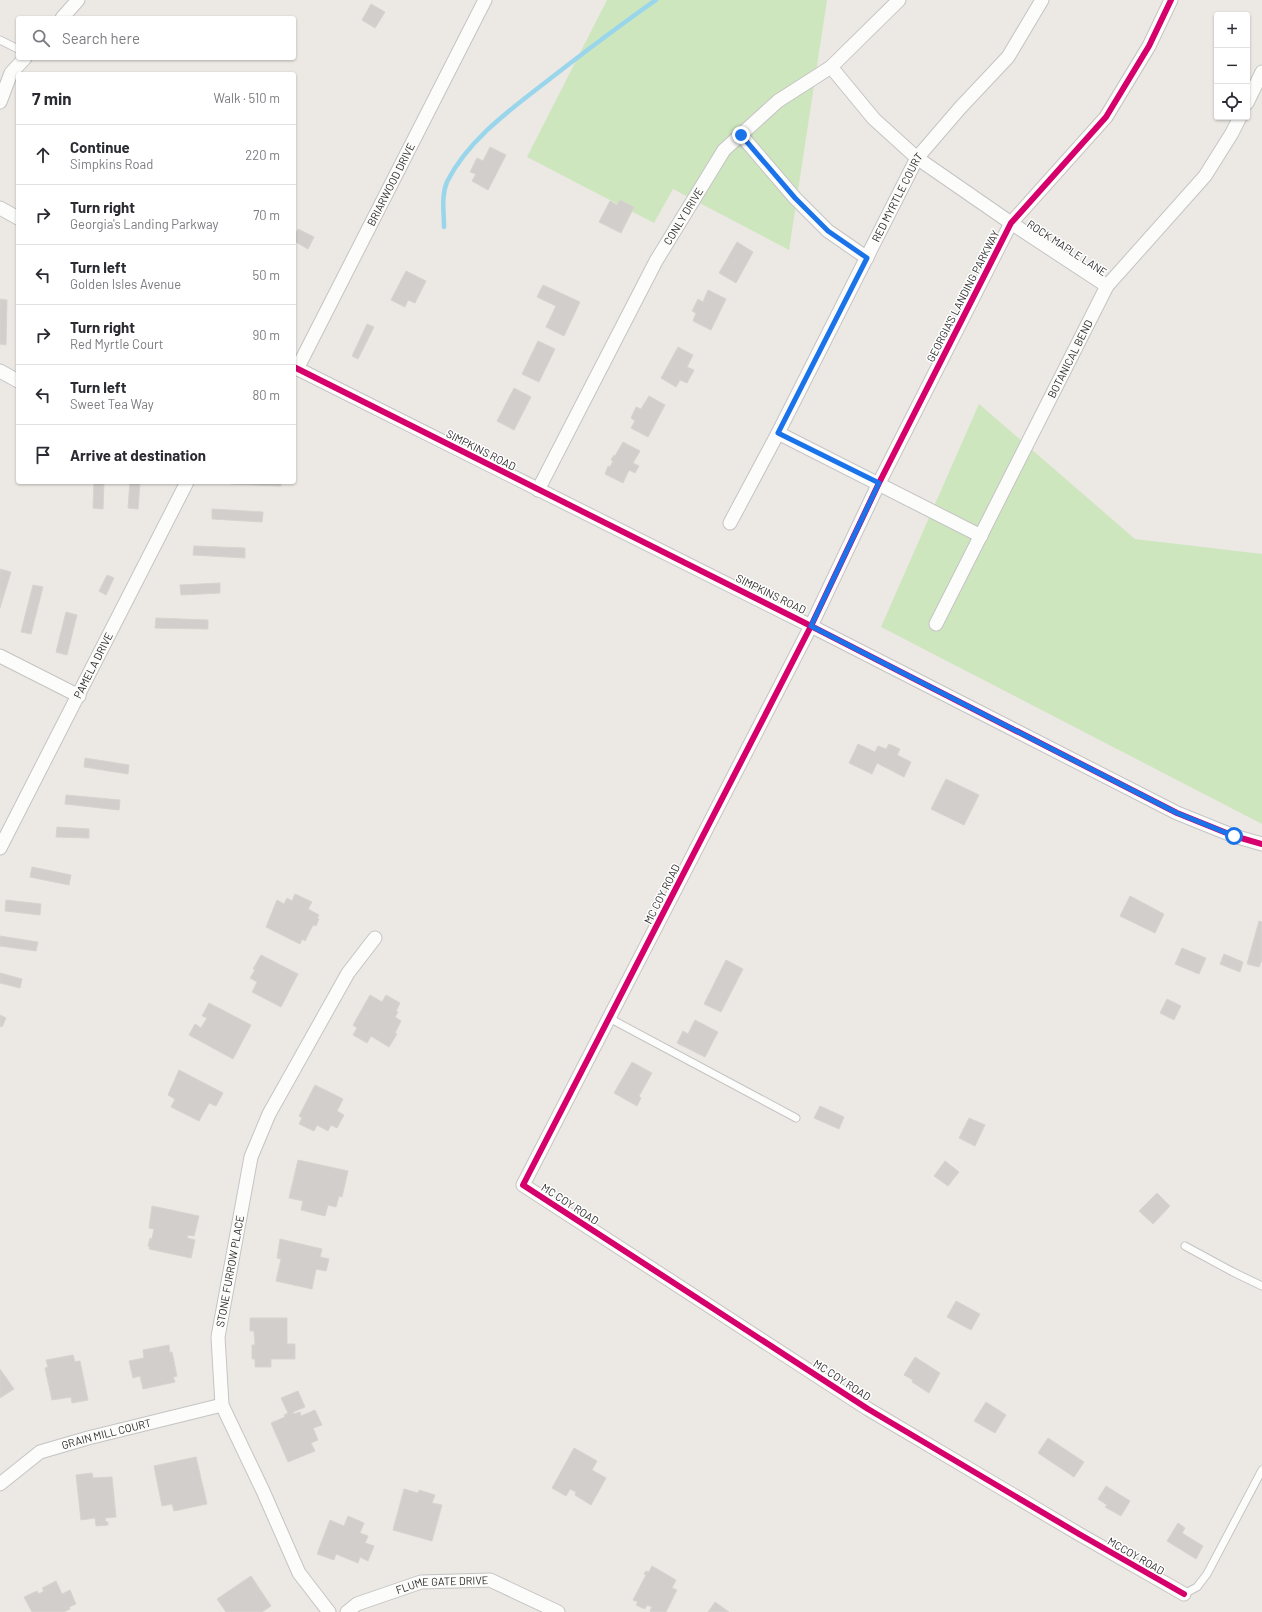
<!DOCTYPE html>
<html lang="en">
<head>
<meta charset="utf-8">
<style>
  :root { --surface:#fff; --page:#f2f2f3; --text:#2b2b33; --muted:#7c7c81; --line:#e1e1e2 }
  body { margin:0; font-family:Barlow,sans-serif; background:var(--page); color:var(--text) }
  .controls { position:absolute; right:12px; top:12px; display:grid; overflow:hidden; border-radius:4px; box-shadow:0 1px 3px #0004 }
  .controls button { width:36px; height:36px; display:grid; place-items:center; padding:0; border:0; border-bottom:1px solid var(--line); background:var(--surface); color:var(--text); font:20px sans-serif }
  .stop { position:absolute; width:12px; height:12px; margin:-9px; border:3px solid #1a73e8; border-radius:50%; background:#fff }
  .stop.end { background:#1a73e8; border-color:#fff; box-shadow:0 1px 4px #0008 }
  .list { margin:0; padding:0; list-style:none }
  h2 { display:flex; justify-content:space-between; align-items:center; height:52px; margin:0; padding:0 16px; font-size:17px }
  h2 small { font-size:13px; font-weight:400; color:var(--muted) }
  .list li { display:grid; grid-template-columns:26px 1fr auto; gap:12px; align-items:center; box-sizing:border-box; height:60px; padding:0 16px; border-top:1px solid var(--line) }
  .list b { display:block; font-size:15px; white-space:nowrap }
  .list p { margin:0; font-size:13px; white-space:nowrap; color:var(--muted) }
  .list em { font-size:13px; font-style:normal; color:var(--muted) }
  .icon { flex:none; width:22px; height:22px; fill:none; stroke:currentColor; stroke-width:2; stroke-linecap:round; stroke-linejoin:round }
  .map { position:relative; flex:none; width:1262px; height:1612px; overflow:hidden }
  .search { position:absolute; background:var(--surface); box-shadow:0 1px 3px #0004; left:16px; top:16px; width:280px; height:44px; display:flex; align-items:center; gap:10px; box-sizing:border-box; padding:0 14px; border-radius:4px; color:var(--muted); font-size:15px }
  .panel { position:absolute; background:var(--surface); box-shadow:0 1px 3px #0004; left:16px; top:72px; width:280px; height:412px; border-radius:4px }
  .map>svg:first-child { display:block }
</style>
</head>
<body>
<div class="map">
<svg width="1262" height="1612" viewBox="0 0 1262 1612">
  <rect width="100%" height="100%" fill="#ece8e4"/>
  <!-- green -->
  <g fill="#cee6be">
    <path d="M607,0H827L789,250L673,189L654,223L527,157Z"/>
    <path d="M979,404L1135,539L1262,554V824L881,627Z"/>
  </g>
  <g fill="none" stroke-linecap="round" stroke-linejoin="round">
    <!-- stream -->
    <path stroke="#99d6ec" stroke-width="4.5" d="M444,227C444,212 441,196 447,182C469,138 514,107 551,78C586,51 620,25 656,0"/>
  </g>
  <!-- building -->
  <g fill="#d1cecb" stroke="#d7d4d0">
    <path d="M371,4L385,12L375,28L362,20Z"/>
    <path d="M490,147L506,155L488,190L472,181L476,174L470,172L477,158L483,161Z"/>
    <path d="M620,200L634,207L621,233L599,222L610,201L617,205Z"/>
    <path d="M298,229L314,237L308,249L294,241V237Z"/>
    <path d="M737,242L753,252L736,283L719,273Z"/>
    <path d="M406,271L426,281L415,303L408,300L405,307L391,300Z"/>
    <path d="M543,285L580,302L564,336L546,327L556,306L537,297Z"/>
    <path d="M708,290L726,299L711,330L693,321L696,313L692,311L698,299L703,302Z"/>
    <path d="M0,299L7,300L6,345L0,344Z"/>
    <path d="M367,324L374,327L358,359L352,356Z"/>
    <path d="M538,341L555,349L539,382L522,374Z"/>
    <path d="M678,347L693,355L687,367L694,370L687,383L680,380L676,387L661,378Z"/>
    <path d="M514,388L531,397L514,430L497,421Z"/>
    <path d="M649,396L665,405L648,437L631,428L635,421L631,418L636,407L641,409Z"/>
    <path d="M623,442L640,451L633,463L639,466L635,473L629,470L623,483L605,474L608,466L610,467L613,461L611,460L614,455L615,456Z"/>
    <path d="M94,482H104L103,509L93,508Z"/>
    <path d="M130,482H140L138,509L128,508Z"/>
    <path d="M230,482H281V486L230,484Z"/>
    <path d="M212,509L263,512L262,522L212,519Z"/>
    <path d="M194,546L245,548V558L193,555Z"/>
    <path d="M0,569L11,572L0,608Z"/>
    <path d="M107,575L114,578L106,595L99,591Z"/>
    <path d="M220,583V593L181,595L180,585Z"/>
    <path d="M33,585L43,587L31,634L21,632Z"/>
    <path d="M66,612L77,615L67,655L56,652Z"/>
    <path d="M156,618L208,620V629L155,628Z"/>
    <path d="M858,744L875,752L878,746L886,749L889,744L900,749L897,755L911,762L904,777L877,763L872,774L849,763Z"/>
    <path d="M85,758L129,765L128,774L84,767Z"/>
    <path d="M946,779L979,795L964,825L931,809Z"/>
    <path d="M66,795L120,800L119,810L65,804Z"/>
    <path d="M57,827L89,829V838L56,837Z"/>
    <path d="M32,867L71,875L69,885L30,877Z"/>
    <path d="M295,894L312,902L308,909L319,915L317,918L319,919L316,926L313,925L305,941L302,939L300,944L266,927L277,900L284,904L287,898L292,901Z"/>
    <path d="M1130,896L1164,914L1155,933L1120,916Z"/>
    <path d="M6,900L41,904L40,915L5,911Z"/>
    <path d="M1259,921L1262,922V960L1259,967L1247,964Z"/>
    <path d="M0,936L38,942L36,951L0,946Z"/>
    <path d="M1182,948L1206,958L1199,974L1175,964Z"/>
    <path d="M1224,954L1243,962L1240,972L1220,964Z"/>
    <path d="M261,955L298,974L281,1007L252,992L257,982L250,978L255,970L253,969Z"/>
    <path d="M726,960L743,969L721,1012L704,1004Z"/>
    <path d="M0,973L22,979L20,988L0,983Z"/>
    <path d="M370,995L382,1002L386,995L400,1003L396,1011L398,1012L395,1017L401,1021L395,1033L397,1034L389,1047L371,1036L367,1043L353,1035L357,1028L353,1025Z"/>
    <path d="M1167,999L1181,1006L1174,1020L1160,1013Z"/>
    <path d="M209,1003L251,1025L233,1059L189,1035L195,1024L201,1028L207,1018L202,1016Z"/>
    <path d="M0,1015L6,1018L2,1027L0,1026Z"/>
    <path d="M695,1020L718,1032L705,1057L677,1043L683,1031L688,1034Z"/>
    <path d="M632,1062L652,1073L639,1096L641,1098L637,1106L614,1093Z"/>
    <path d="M179,1070L223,1093L216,1106L209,1103L199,1121L171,1107L175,1099L168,1095Z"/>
    <path d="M315,1085L343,1099L337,1111L344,1115L337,1128L331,1125L328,1131L317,1125L314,1131L299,1124L302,1118L299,1116Z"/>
    <path d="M820,1106L844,1117L839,1129L814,1118Z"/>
    <path d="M969,1118L985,1125L975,1146L959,1138Z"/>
    <path d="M298,1160L348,1171L342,1197L339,1196L336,1207L328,1205L325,1216L301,1210L303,1201L289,1198Z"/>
    <path d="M945,1161L959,1172L948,1186L934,1176Z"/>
    <path d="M1157,1193L1170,1206L1153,1224L1139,1211Z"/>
    <path d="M152,1206L199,1216L194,1236L188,1235L187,1238L195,1240L191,1258L149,1249L150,1247L148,1246L150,1238L152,1239L154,1229L149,1228Z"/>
    <path d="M280,1239L322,1249L320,1257L329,1259L326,1271L316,1269L312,1289L276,1281L281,1259L277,1258Z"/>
    <path d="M956,1301L980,1314L971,1330L947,1317Z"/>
    <path d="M250,1318H287V1344H295V1359H271V1367H255V1359H252V1345H255L254,1331H250Z"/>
    <path d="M169,1345L170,1353L172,1352L177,1376L173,1377L175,1382L143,1389L140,1376L133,1378L129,1361L144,1358L143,1350Z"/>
    <path d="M73,1355L75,1362L80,1361L88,1400L72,1403L71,1397L52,1400L45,1368L48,1367L46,1360Z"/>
    <path d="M915,1357L940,1373L929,1393L912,1382L913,1380L904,1375Z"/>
    <path d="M0,1369L14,1389L0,1398Z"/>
    <path d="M298,1391L305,1407L293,1412L294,1414L300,1412L301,1416L315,1410L322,1425L313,1428L318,1440L311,1443L315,1451L288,1462L271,1423L285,1417L284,1415L288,1413L281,1398Z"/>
    <path d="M986,1402L1006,1415L995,1433L974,1421Z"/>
    <path d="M1048,1438L1084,1462L1074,1477L1038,1453Z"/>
    <path d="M574,1448L597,1461L592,1470L606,1478L591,1505L575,1495L576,1492L570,1489L566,1496L552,1488Z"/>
    <path d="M196,1457L207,1504L174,1511L172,1504L162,1506L154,1466Z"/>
    <path d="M92,1473L93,1478L112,1477L116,1517L105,1518L106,1522H108V1525L96,1526L95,1518L81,1520L76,1475Z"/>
    <path d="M1106,1486L1130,1501L1121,1516L1105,1507L1107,1505L1098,1499Z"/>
    <path d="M404,1489L418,1493L419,1490L435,1495L432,1503L442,1505L432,1541L393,1530Z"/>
    <path d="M348,1516L364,1523L360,1533L368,1536L365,1543L374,1546L368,1561L360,1557L358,1563L336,1554L334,1560L317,1554L330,1520L344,1526Z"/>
    <path d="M1178,1523L1185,1528L1182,1533L1203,1546L1196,1559L1167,1541Z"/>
    <path d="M652,1566L676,1580L672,1588L677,1590L666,1612H651L650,1611L652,1607L647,1605L645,1609L636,1605L638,1602L633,1600L646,1575L644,1574L646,1571L649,1572Z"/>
    <path d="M251,1576L271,1606L262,1612H226L217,1599Z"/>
    <path d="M56,1581L62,1594L70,1590L76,1604L69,1607L70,1609L64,1612H32L24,1597L37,1591L39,1594L44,1591L42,1588Z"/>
    <path d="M715,1602L729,1612H708Z"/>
  </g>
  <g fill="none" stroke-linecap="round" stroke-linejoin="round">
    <defs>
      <g id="service">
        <path d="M0,40L18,49"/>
        <path d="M609,1018L796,1118"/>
        <path d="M1185,1246L1233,1272L1262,1286"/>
        <path d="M1184,1594L1197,1587L1207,1574L1262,1470"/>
      </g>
      <g id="minor">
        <path d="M1171,0L1149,46L1106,117L1011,223L879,483L811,626L523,1185L868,1409L1079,1534L1184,1594"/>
        <path d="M62,18L78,0"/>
        <path d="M831,67L874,119L917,158L1011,223L1107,286"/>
        <path d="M0,102L11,73L25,58"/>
        <path d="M1247,103L1262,72"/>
        <path d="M741,135L795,198L828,231L867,258"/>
        <path d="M0,208L18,218"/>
        <path d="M294,367L811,626L1177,813L1234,836L1262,844"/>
        <path id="s1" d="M297,369L485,0"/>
        <path d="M0,371L18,381"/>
        <path d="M778,433L981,536"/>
        <path id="s2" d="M538,490L656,261L724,150L778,101L831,67L899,0"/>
        <path id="s3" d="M730,523L778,433L917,158L960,108L1008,57L1042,0"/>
        <path id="s4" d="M936,624L1107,286L1205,176L1232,133L1240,117"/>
        <path d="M0,656L79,696"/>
        <path id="s5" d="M0,848L187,482"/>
        <path id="s6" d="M0,1484L40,1452L88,1438L222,1405"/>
        <path id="s7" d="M329,1612L299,1573L263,1491L222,1405L218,1337L251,1157L269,1114L348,973L375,938"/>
        <path id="s8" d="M347,1612L357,1604L421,1582L490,1580L558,1612"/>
      </g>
    </defs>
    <!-- service casing -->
    <use href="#service" stroke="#c5c4c5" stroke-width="9"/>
    <!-- minor casing -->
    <use href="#minor" stroke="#c5c4c5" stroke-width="15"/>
    <!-- service -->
    <use href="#service" stroke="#fcfcfb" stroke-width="7"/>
    <!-- minor -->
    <use href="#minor" stroke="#fcfcfb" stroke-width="13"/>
    <defs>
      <g id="cycleway">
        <path d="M1171,0L1149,46L1106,117L1011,223L879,483L811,626L523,1185L868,1409L1079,1534L1184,1594"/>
        <path d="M294,367L811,626L1177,813L1234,836L1262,844"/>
      </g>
    </defs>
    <!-- cycleway casing -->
    <use href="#cycleway" stroke="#fff" stroke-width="8"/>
    <!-- cycleway -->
    <use href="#cycleway" stroke="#d6006c" stroke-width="6"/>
  </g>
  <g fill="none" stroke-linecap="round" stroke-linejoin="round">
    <!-- route -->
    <path stroke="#1a73e8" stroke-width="5" d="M741,135L795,198L828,231L867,258L778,433L879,483L811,626L1177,813L1234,836"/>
  </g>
  <g text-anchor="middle" stroke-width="3" stroke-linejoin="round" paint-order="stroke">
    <!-- street labels -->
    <g font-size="11" fill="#2e2e2e" stroke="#fff">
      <text dy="4" stroke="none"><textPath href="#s1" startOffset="207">BRIARWOOD DRIVE</textPath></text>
      <text dy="4" stroke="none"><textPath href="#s3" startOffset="366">RED MYRTLE COURT</textPath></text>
      <text dy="4" stroke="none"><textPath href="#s2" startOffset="310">CONLY DRIVE</textPath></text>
      <text transform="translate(1067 248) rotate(33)" y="4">ROCK MAPLE LANE</text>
      <text transform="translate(963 296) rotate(-63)" y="4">GEORGIA'S LANDING PARKWAY</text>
      <text dy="4" stroke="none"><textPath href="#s4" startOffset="297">BOTANICAL BEND</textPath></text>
      <text transform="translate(481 450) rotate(27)" y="4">SIMPKINS ROAD</text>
      <text transform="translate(771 594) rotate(26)" y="4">SIMPKINS ROAD</text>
      <text dy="4" stroke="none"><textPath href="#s5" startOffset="205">PAMELA DRIVE</textPath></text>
      <text transform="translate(662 894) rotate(-63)" y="4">MC COY ROAD</text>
      <text transform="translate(570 1204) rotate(33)" y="4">MC COY ROAD</text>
      <text dy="4" stroke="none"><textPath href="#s7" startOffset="369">STONE FURROW PLACE</textPath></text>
      <text transform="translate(842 1380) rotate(33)" y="4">MC COY ROAD</text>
      <text dy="4" stroke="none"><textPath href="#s6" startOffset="120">GRAIN MILL COURT</textPath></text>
      <text transform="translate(1136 1556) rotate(30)" y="4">MCCOY ROAD</text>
      <text dy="4" stroke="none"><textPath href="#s8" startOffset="101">FLUME GATE DRIVE</textPath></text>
    </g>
  </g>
</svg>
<div class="controls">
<button>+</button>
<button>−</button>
<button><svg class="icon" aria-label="locate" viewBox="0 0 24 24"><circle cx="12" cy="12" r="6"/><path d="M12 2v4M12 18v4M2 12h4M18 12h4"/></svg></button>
</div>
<div class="stop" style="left:1234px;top:836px"></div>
<div class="stop end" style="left:741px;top:135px"></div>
<div class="search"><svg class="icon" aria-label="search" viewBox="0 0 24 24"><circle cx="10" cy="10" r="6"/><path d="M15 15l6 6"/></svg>Search here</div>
<section class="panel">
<h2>7 min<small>Walk · 510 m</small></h2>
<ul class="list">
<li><svg class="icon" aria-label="ahead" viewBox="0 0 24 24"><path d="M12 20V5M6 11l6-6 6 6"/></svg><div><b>Continue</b><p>Simpkins Road</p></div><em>220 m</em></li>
<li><svg class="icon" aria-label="right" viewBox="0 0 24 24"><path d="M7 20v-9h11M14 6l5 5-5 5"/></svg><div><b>Turn right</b><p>Georgia's Landing Parkway</p></div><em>70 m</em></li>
<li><svg class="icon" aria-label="left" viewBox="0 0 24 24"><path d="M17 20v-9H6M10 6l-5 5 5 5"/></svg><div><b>Turn left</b><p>Golden Isles Avenue</p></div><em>50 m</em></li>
<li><svg class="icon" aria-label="right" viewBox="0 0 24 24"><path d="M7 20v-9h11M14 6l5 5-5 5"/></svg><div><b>Turn right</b><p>Red Myrtle Court</p></div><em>90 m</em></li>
<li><svg class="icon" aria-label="left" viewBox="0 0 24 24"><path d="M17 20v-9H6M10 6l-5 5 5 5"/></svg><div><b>Turn left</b><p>Sweet Tea Way</p></div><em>80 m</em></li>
<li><svg class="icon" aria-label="arrive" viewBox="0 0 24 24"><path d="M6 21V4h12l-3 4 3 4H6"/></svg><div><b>Arrive at destination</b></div></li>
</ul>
</section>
</div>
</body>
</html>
